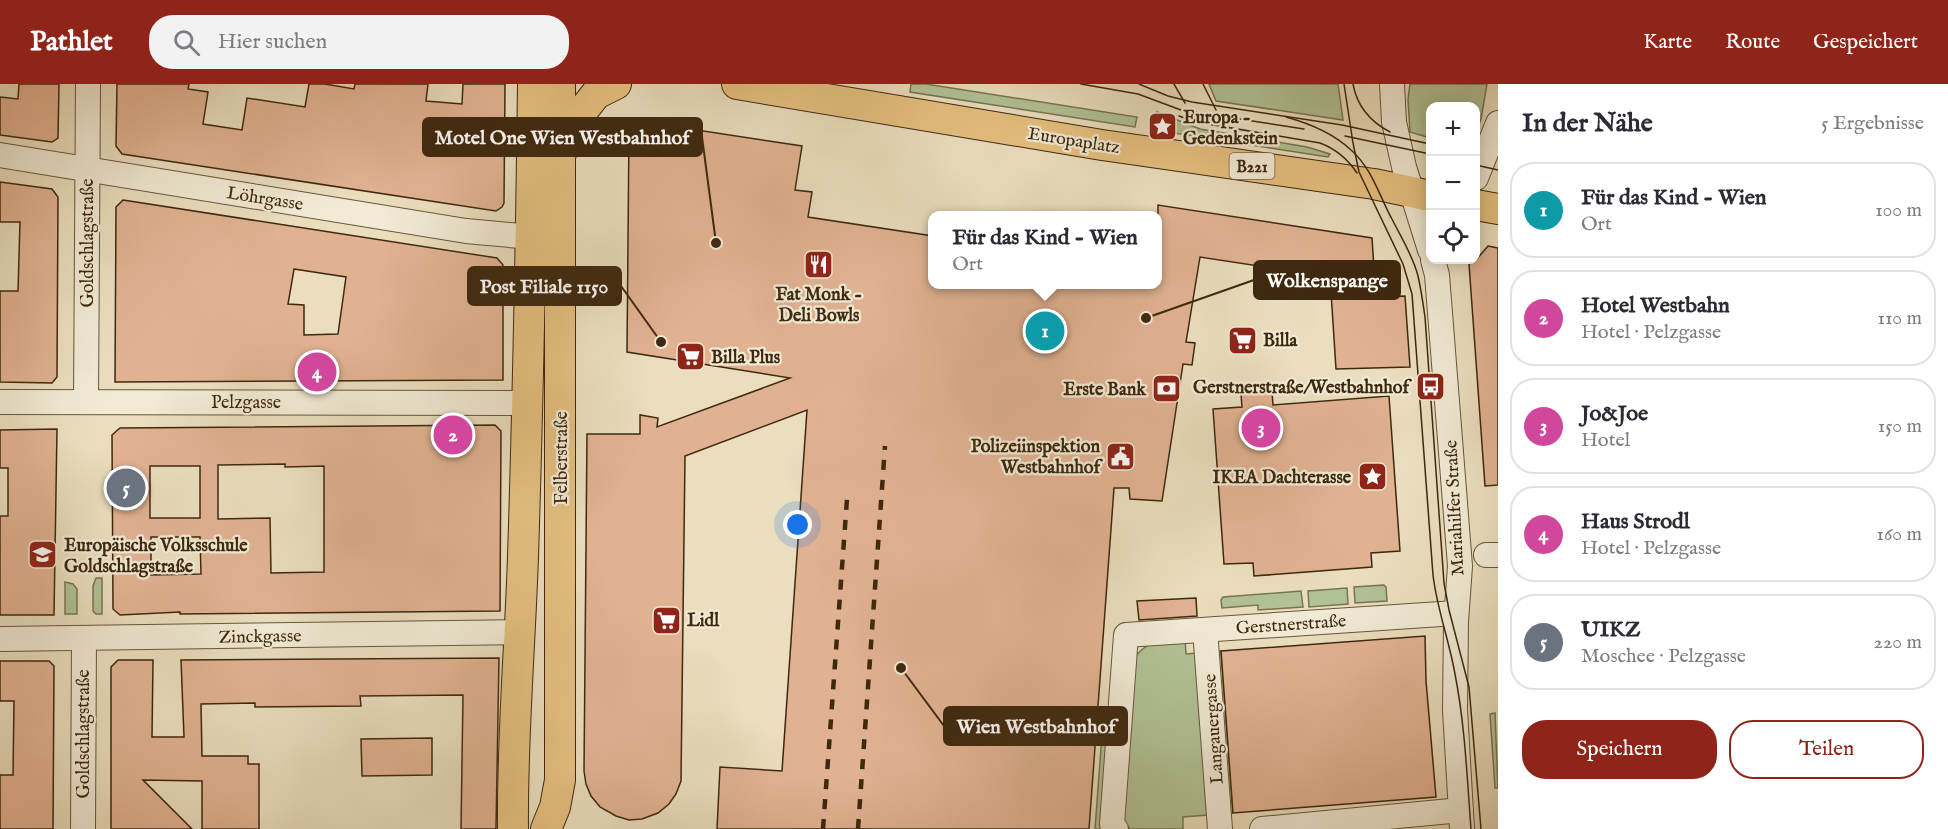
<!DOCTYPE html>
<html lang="de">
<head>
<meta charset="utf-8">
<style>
  :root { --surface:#fff; --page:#f2f2f3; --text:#2b2b33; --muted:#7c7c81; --line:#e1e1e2; --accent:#8f2418 }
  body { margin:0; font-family:"IM FELL English",serif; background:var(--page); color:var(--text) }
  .controls { position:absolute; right:18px; top:18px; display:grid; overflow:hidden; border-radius:12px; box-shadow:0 3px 15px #0003 }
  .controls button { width:54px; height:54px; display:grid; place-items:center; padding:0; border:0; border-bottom:2px solid var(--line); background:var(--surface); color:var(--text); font:30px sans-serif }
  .you { position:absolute; left:798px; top:441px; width:21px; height:21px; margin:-15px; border:4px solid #fff; border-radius:50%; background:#1a73e8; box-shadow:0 0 0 9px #1a73e833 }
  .badge { display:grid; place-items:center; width:39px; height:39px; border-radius:50%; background:var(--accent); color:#fff; font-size:20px; font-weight:700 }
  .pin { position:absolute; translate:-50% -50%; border:3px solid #fff; box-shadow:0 2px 6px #0006 }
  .popup { position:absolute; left:928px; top:127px; width:234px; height:78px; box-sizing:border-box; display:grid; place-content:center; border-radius:12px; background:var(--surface); filter:drop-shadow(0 2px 4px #0005); font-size:20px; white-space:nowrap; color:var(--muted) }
  .popup b { font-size:22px; color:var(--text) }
  .popup::after { content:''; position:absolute; left:50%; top:100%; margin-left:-12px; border:12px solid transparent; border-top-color:var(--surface) }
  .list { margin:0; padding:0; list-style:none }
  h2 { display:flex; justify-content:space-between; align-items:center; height:78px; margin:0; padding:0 24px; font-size:26px }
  h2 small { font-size:20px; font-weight:400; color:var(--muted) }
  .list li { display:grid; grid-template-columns:39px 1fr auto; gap:18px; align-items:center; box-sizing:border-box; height:96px; margin:0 12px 12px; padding:0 12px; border:2px solid var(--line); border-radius:24px }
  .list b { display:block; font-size:22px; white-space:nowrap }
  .list p { margin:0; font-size:20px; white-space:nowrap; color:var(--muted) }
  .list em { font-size:20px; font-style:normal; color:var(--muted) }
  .actions { display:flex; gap:12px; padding:18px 24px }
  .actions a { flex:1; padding:14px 0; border:2px solid var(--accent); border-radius:24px; text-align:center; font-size:21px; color:var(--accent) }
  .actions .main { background:var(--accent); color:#fff }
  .icon { flex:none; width:33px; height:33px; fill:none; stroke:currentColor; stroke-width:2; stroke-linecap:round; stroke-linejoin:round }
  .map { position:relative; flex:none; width:1498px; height:745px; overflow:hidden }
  header { display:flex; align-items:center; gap:36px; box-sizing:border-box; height:84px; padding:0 30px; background:var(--accent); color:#fff }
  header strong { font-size:28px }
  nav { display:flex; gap:33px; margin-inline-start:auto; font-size:21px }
  .search { width:420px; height:54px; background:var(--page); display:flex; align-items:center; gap:15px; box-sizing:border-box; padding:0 21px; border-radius:24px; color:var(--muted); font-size:22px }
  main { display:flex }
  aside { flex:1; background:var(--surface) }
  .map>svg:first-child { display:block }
</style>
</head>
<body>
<header>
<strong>Pathlet</strong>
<div class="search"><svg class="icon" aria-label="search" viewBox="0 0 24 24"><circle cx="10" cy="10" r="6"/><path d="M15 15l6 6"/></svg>Hier suchen</div>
<nav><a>Karte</a><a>Route</a><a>Gespeichert</a></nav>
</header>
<main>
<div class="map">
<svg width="1498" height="745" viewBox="0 0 1498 745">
  <rect width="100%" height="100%" fill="#eadebe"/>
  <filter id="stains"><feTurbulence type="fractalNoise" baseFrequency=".00333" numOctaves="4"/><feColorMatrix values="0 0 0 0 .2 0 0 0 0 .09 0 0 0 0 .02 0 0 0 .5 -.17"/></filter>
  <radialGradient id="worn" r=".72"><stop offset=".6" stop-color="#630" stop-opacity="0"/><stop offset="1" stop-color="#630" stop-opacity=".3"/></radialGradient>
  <!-- green -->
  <g fill="#b1c296" stroke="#787552" stroke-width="1.5">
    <path d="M911,0H926L1137,33L1135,43L910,8Z"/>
    <path d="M1209,0H1338L1343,36L1216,17Z"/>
    <path d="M1410,0H1487L1481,35L1476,48V22H1430V54L1410,48L1408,15Z"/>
    <path d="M1157,28L1200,45L1307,63L1330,70L1328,73L1154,46Z"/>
    <path d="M96,494H102V530H96L93,527V502Z"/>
    <path d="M65,498L73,500L77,505V530H65Z"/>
    <path d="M1384,501L1386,503L1387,517L1355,519L1354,503Z"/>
    <path d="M1347,504L1348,520L1309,523L1308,507Z"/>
    <path d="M1301,507L1303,523L1258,526V521L1222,524L1221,516L1223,513Z"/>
    <path d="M1185,555L1186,570L1221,567L1233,729L1183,733V745H1130L1123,736L1134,575C1145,556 1164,557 1185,555Z"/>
    <path d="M1104,624H1114L1103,712L1102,745H1095Z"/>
    <path d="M1495,629L1498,704H1495L1490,630Z"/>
  </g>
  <!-- building -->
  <g fill="#e1b292" stroke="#3e280f" stroke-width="1.5" fill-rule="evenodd">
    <path d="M19,0H59L58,54L52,58L0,51V13L18,15Z"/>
    <path d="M117,0H189L188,5L208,8L203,40L242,46L247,14L305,23L309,0H325L354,5L355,0H428L426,17L462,20L463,0H505L504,119L502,123L496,127L122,70L116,62Z"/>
    <path d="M638,37L802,62L795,106L812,108L808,133L933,152V201H1158V121L1372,154L1376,213L1405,212L1410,283L1336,285L1330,193L1200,173L1186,258L1195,259L1192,281L1183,280L1162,417L1130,415L1129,404H1114L1089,745H717L720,683L782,687L807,326L685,372L681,697L676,710L669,720L658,729L642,735L629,736L616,732L600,723L591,712L586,700L584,687L587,350H640V331L658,334L657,343L790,294L627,268L629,45Z"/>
    <path d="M0,98L52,105L58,113L57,293L52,299L0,298V207H18L20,138H0Z"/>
    <path d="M123,116L497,174L503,181V296L115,298L116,123ZM294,185L346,193L338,250L304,251V221L288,220Z"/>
    <path d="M1488,162L1498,164V401L1485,402L1469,180L1476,176Z"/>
    <path d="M1272,308L1273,321L1389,312L1400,467L1371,469L1372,483L1254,492L1253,479L1224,480L1213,325L1242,323L1241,310Z"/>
    <path d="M495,341L501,347L500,527L180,530V528L120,531L113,525L112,351L120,344ZM285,380V383L324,382V488L271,489L270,434L218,435V381ZM150,382H200V434H150ZM151,453H200L201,490L151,491Z"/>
    <path d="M57,345L54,531H0V432H8V384H0V346Z"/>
    <path d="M1196,514L1197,532L1139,536L1137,517Z"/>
    <path d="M1425,552L1426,597L1436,713L1233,729L1221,567Z"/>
    <path d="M499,574L496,745H461L463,611L360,612L361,622L255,623V619L201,620L202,672H248V680H259V745H202V697L143,696L192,745H111V583L118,576H153L152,653H184L181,576Z"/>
    <path d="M0,577H49L54,582L53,745H0V691H13L14,617H0Z"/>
    <path d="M432,654V691L362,692L361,655Z"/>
  </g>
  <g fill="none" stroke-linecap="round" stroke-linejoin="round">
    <defs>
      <g id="minor">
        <path d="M1392,0L1394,38L1404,83L1430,166"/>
        <path d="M0,71L466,147L531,153"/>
        <path d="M1476,94L1498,39"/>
        <path d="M1433,176L1437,191L1460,482L1456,538L1455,626L1462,745"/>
        <path d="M86,317L88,0"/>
        <path d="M0,318L528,319"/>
        <path d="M1486,471H1498"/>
        <path d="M1205,546L1220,745"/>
        <path d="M0,555L521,548"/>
        <path d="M83,745L84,554"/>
        <path d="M1116,745L1112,740L1126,551L1456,529"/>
        <path d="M1262,745L1461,726"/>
      </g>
      <g id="major">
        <path d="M737,0L1102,61L1374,100L1430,112"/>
        <path d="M563,65L581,29L596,10L616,0"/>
        <path d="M1476,121L1498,125"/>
        <path d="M513,745C512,654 520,563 523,473C528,315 531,158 533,0"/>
        <path d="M546,745L555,723L560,696V0"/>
      </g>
    </defs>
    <!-- minor casing -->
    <use href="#minor" stroke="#69563b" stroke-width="26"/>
    <!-- major casing -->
    <use href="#major" stroke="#3e280f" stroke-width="32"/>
    <!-- minor -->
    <use href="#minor" stroke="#f1ead5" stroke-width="24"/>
    <!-- major -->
    <use href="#major" stroke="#e5bf7f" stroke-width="30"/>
    <!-- tram -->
    <g stroke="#3e280f" stroke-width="1.5">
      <path d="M1081,0L1138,10L1181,26L1304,45"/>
      <path d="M1139,0L1168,12L1192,18L1342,41L1430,60"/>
      <path d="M1174,0L1185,19"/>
      <path d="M1203,0L1216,26"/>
      <path d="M1344,0L1353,59L1359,88L1403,180L1412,210L1433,491C1437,525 1449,556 1455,590C1465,641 1467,693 1471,745"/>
      <path d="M1353,0C1357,22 1371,38 1390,48"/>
      <path d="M1179,32L1196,38L1320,59C1336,65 1347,74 1357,89"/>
      <path d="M1286,33C1308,39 1334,50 1351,66C1372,84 1380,114 1393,137C1402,155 1413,172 1418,192C1421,205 1423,219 1425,233L1444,499L1449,526L1469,603L1481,745"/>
      <path d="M1345,52L1430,70"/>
      <path d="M1476,81L1498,86"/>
    </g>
    <!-- rail -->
    <g stroke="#3e280f" stroke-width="4.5" stroke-dasharray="10 10" stroke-linecap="butt">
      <path d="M823,745L847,415"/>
      <path d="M858,745L885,362"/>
    </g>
  </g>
  <!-- icons -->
  <defs>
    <symbol id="sight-square" viewBox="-11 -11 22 22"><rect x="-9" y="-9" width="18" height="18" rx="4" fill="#8f2418" stroke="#f1ead5"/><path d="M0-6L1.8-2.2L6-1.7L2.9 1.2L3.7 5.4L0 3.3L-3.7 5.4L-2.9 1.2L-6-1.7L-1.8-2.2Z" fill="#fff"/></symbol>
    <symbol id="restaurant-square" viewBox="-11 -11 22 22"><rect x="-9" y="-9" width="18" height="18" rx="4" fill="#8f2418" stroke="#f1ead5"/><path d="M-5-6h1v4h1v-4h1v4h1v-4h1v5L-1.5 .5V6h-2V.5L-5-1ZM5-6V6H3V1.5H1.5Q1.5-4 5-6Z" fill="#fff"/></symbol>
    <symbol id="supermarket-square" viewBox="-11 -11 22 22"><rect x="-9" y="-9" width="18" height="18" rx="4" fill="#8f2418" stroke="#f1ead5"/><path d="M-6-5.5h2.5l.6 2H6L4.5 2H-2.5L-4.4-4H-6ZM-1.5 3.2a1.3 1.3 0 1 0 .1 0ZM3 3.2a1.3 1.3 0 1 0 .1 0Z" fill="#fff"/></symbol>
    <symbol id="bus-square" viewBox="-11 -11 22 22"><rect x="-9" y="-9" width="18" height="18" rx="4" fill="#8f2418" stroke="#f1ead5"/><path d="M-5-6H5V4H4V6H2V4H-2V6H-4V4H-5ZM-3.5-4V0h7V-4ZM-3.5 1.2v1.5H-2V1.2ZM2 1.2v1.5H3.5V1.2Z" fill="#fff"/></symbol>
    <symbol id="bank-square" viewBox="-11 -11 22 22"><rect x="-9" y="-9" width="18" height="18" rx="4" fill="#8f2418" stroke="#f1ead5"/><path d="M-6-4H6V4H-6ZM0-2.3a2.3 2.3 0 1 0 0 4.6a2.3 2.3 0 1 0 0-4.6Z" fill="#fff"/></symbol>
    <symbol id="civic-square" viewBox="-11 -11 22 22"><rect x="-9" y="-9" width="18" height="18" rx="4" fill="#8f2418" stroke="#f1ead5"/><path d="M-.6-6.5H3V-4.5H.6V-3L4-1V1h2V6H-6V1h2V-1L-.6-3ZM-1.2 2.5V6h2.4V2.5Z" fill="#fff"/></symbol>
    <symbol id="school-square" viewBox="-11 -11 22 22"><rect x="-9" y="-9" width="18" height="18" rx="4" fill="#8f2418" stroke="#f1ead5"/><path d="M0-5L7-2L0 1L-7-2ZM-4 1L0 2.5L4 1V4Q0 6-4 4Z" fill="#fff"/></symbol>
  </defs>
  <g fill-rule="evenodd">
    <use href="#sight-square" x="1146" y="26" width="33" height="33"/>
    <use href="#restaurant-square" x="802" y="164" width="33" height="33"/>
    <use href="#supermarket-square" x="1226" y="240" width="33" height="33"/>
    <use href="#supermarket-square" x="674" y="256" width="33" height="33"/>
    <use href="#bus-square" x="1414" y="286" width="33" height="33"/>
    <use href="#bank-square" x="1150" y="288" width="33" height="33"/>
    <use href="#civic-square" x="1104" y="356" width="33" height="33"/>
    <use href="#sight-square" x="1356" y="376" width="33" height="33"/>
    <use href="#school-square" x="26" y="454" width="33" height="33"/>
    <use href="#supermarket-square" x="650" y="520" width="33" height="33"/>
  </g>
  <g text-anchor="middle" stroke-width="4.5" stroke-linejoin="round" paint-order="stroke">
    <!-- shield labels -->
    <rect fill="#f1ead5" stroke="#74624a" stroke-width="1.5" x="1229.5" y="69" width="45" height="26" rx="4.5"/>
    <g font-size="16" font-weight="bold" fill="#3e280f">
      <text x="1252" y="88">B221</text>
    </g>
    <!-- poi labels -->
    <g font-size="18" font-weight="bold" fill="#3e280f" stroke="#f1ead5" text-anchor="start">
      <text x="1183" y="39">Europa -<tspan x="1183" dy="21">Gedenkstein</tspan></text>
      <text x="819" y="216" text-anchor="middle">Fat Monk -<tspan x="819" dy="21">Deli Bowls</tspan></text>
      <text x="1263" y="262">Billa</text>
      <text x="711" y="279">Billa Plus</text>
      <text x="1409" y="309" text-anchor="end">Gerstnerstraße/Westbahnhof</text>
      <text x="1146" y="311" text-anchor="end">Erste Bank</text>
      <text x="1100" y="368" text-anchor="end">Polizeiinspektion<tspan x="1100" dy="21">Westbahnhof</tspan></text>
      <text x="1351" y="399" text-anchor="end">IKEA Dachterasse</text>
      <text x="64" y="467">Europäische Volksschule<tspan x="64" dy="21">Goldschlagstraße</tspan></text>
      <text x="687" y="542">Lidl</text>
    </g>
    <!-- street labels -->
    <g font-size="18" fill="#3e280f" stroke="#f1ead5">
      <text transform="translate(1074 56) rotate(9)" y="6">Europaplatz</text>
      <text transform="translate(265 114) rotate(9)" y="6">Löhrgasse</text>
      <text transform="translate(87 159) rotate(-90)" y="6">Goldschlagstraße</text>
      <text x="246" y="324">Pelzgasse</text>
      <text transform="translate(561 374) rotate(-90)" y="6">Felberstraße</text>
      <text transform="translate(1454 424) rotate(-93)" y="6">Mariahilfer Straße</text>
      <text transform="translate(1291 540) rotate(-4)" y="6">Gerstnerstraße</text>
      <text transform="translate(260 552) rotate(-1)" y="6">Zinckgasse</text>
      <text transform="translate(1213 645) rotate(-94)" y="6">Langauergasse</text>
      <text transform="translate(83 650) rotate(-90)" y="6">Goldschlagstraße</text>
    </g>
  </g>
  <!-- callouts -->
  <path fill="none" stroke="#3e280f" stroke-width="2" d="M716 159L702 53M1146 234L1254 196M661 258L621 202M901 584L944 642"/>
  <g fill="#3e280f" stroke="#f1ead5" stroke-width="2">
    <circle cx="716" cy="159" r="6"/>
    <circle cx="1146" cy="234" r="6"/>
    <circle cx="661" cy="258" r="6"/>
    <circle cx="901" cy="584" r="6"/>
  </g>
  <g fill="#3e280f" stroke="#3e280f" stroke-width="2">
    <rect x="423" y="34" width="279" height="38" rx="6"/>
    <rect x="1254" y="177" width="146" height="38" rx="6"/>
    <rect x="468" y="183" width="153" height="38" rx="6"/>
    <rect x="944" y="623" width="183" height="38" rx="6"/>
  </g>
  <g font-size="20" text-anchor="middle" font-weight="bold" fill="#fff">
    <text x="562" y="60">Motel One Wien Westbahnhof</text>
    <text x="1327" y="203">Wolkenspange</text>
    <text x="544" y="209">Post Filiale 1150</text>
    <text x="1036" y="649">Wien Westbahnhof</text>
  </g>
  <rect width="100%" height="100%" filter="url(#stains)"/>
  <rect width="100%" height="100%" fill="url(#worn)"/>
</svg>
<div class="controls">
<button>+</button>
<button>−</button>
<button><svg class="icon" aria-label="locate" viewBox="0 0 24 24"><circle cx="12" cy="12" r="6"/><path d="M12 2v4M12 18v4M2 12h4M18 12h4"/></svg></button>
</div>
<div class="you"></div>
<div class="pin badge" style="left:1045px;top:247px;background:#0f9aa8">1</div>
<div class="popup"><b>Für das Kind - Wien</b>Ort</div>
<div class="pin badge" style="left:453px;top:351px;background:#d1479c">2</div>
<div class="pin badge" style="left:1261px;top:344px;background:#d1479c">3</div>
<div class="pin badge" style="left:317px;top:288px;background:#d1479c">4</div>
<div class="pin badge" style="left:126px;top:404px;background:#6b7280">5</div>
</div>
<aside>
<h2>In der Nähe<small>5 Ergebnisse</small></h2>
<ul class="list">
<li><span class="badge" style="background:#0f9aa8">1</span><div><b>Für das Kind - Wien</b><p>Ort</p></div><em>100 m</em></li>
<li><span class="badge" style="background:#d1479c">2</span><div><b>Hotel Westbahn</b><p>Hotel · Pelzgasse</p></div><em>110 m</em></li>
<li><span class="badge" style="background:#d1479c">3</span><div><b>Jo&amp;Joe</b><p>Hotel</p></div><em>150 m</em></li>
<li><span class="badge" style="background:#d1479c">4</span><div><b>Haus Strodl</b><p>Hotel · Pelzgasse</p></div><em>160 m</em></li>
<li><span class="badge" style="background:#6b7280">5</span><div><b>UIKZ</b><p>Moschee · Pelzgasse</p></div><em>220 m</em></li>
</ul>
<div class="actions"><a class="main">Speichern</a><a>Teilen</a></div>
</aside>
</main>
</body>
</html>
